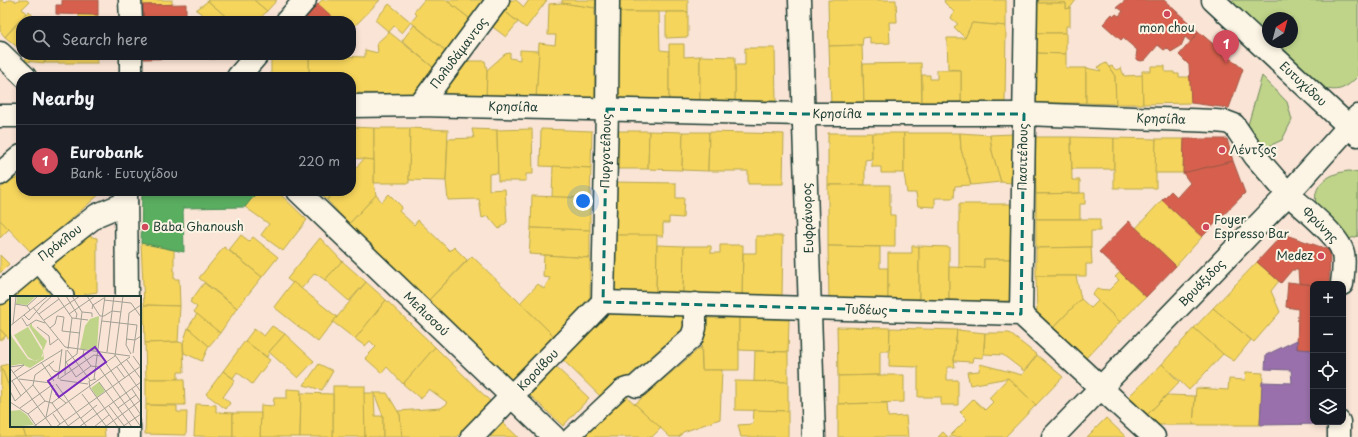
<!DOCTYPE html>
<html lang="en">
<head>
<meta charset="utf-8">
<style>
  :root { --surface:#171b24; --page:#242831; --text:#f1f3f6; --muted:#9ea1a6; --line:#363941; --accent:#d1495b }
  body { margin:0; font-family:"Playpen Sans",sans-serif; background:var(--page); color:var(--text) }
  .controls { position:absolute; right:12px; bottom:12px; display:grid; overflow:hidden; border-radius:8px; box-shadow:0 2px 6px #0003 }
  .controls button { width:36px; height:36px; display:grid; place-items:center; padding:0; border:0; border-bottom:1px solid var(--line); background:var(--surface); color:var(--text); font:20px sans-serif }
  .compass { position:absolute; left:1262px; top:12px; width:36px; height:36px; border-radius:50%; background:var(--surface); box-shadow:0 2px 6px #0003; rotate:36deg }
  .you { position:absolute; left:583px; top:201px; width:14px; height:14px; margin:-10px; border:3px solid #fff; border-radius:50%; background:#1a73e8; box-shadow:0 0 0 6px #1a73e833 }
  .badge { display:grid; place-items:center; width:26px; height:26px; border-radius:50%; background:var(--accent); color:#fff; font-size:13px; font-weight:700 }
  .pin { position:absolute; translate:-50% -33px; filter:drop-shadow(0 1px 2px #0008) }
  .pin::after { content:''; position:absolute; top:21px; width:14px; height:12px; background:inherit; clip-path:polygon(0 0,100% 0,50% 100%) }
  .list { margin:0; padding:0; list-style:none }
  h2 { display:flex; justify-content:space-between; align-items:center; height:52px; margin:0; padding:0 16px; font-size:17px }
  h2 small { font-size:13px; font-weight:400; color:var(--muted) }
  .list li { display:grid; grid-template-columns:26px 1fr auto; gap:12px; align-items:center; box-sizing:border-box; height:72px; padding:0 16px; border-top:1px solid var(--line) }
  .list b { display:block; font-size:15px; white-space:nowrap }
  .list p { margin:0; font-size:13px; white-space:nowrap; color:var(--muted) }
  .list em { font-size:13px; font-style:normal; color:var(--muted) }
  .icon { flex:none; width:22px; height:22px; fill:none; stroke:currentColor; stroke-width:2; stroke-linecap:round; stroke-linejoin:round }
  .map { position:relative; flex:none; width:1358px; height:437px; overflow:hidden }
  .search { position:absolute; background:var(--surface); box-shadow:0 2px 6px #0003; left:16px; top:16px; width:340px; height:44px; display:flex; align-items:center; gap:10px; box-sizing:border-box; padding:0 14px; border-radius:16px; color:var(--muted); font-size:15px }
  .panel { position:absolute; background:var(--surface); box-shadow:0 2px 6px #0003; left:16px; top:72px; width:340px; height:124px; border-radius:16px }
  .map>svg:first-child { display:block }
</style>
</head>
<body>
<div class="map">
<svg width="1358" height="437" viewBox="0 0 1358 437">
  <rect width="100%" height="100%" fill="#fae4d5"/>
  <filter id="ink" filterUnits="userSpaceOnUse"><feTurbulence type="fractalNoise" baseFrequency=".025" numOctaves="2"/><feDisplacementMap in="SourceGraphic" scale="8" xChannelSelector="R" yChannelSelector="G"/><feConvolveMatrix kernelMatrix="1 2 1 2 8 2 1 2 1" color-interpolation-filters="sRGB"/></filter>
  <g filter="url(#ink)">
    <!-- green -->
    <g fill="#bfd489" stroke="#6f885e" fill-rule="evenodd">
      <path d="M1222,0H1358V76C1342,93 1333,93 1312,83ZM1268,18H1292V42H1268Z"/>
      <path d="M1262,76L1287,102L1292,120L1282,140L1267,147L1253,139L1248,125Z"/>
      <path d="M1349,171L1358,173V236L1346,240C1339,232 1325,222 1320,213C1306,188 1327,173 1349,171Z"/>
    </g>
    <!-- homes -->
    <g fill="#f6d55c" stroke="#b6a750">
      <path d="M0,0H2L5,3L8,0H15L16,2L18,0H27L29,2L22,9L26,13L5,37L0,31Z"/>
      <rect x="143" y="0" width="29" height="5"/>
      <path d="M207,0H254L267,11L258,21H231Z"/>
      <path d="M254,0H277L267,11Z"/>
      <path d="M322,0H380L351,30V21H337L318,4Z"/>
      <path d="M424,0H446L473,21L447,52L411,22L417,15L414,12Z"/>
      <path d="M446,0H489L473,21Z"/>
      <path d="M511,0H516L524,7L529,0H547L526,28L503,10Z"/>
      <path d="M562,0H596L595,8L562,3Z"/>
      <rect x="614" y="0" width="74" height="12"/>
      <path d="M828,0H896L897,22H889L890,43L870,44V37L863,38L862,45L829,46Z"/>
      <path d="M944,0H1006V26L972,23L965,38L954,27L958,24L951,18L954,12L945,3Z"/>
      <path d="M1035,0H1076L1070,8L1066,9V3H1035Z"/>
      <path d="M208,1L231,21H196L205,16L196,10Z"/>
      <path d="M562,3L595,8V99H536L539,43L555,45L556,35H548L549,4Z"/>
      <path d="M1035,3H1066V9L1070,8V26H1066V33H1035Z"/>
      <path d="M389,4L411,22L402,33L394,26L389,32L375,20Z"/>
      <path d="M503,10L518,22L506,37L490,25Z"/>
      <path d="M29,11L37,21L46,20V21H21V50L5,37Z"/>
      <path d="M614,12H659L660,50L669,51V101L615,102Z"/>
      <path d="M666,12H688V37L666,38Z"/>
      <path d="M79,15H98V21H46V20H79Z"/>
      <path d="M972,23L1006,26L1005,103L961,102V70L948,69L947,38H965Z"/>
      <path d="M414,25L447,52L434,68L402,41Z"/>
      <path d="M389,32L434,68L417,94L351,93V77H309V55L365,57V50L378,53L377,43Z"/>
      <path d="M1035,33H1066V54L1034,53Z"/>
      <path d="M669,44H684V57L700,56V101H669Z"/>
      <path d="M862,45L864,104L831,105L829,46Z"/>
      <path d="M745,48H775L776,101H735V65H745Z"/>
      <path d="M520,50L539,51L536,99L486,97L487,70L505,54L510,53V58L520,60Z"/>
      <path d="M1034,53L1066,54V68H1086V103H1034Z"/>
      <path d="M27,55H45V63L25,61Z"/>
      <rect x="45" y="55" width="52" height="8"/>
      <rect x="271" y="55" width="38" height="22"/>
      <path d="M700,56L735,57V101H700Z"/>
      <path d="M468,61H485L487,70L486,97L442,95L443,84L455,69L461,71Z"/>
      <path d="M921,63L922,103L864,104L863,64Z"/>
      <path d="M1106,63L1115,76L1116,104L1086,103V68L1101,71L1098,67Z"/>
      <path d="M1112,66L1116,70L1121,68L1124,76L1143,75V104H1116L1115,76L1109,67Z"/>
      <path d="M1151,66H1165V72H1174V74H1179V77H1191V103L1143,104L1142,71H1151Z"/>
      <path d="M937,70H961V102L922,103V75H930V79H937Z"/>
      <path d="M351,127L374,128V160L351,158Z"/>
      <path d="M374,128H410L409,183H374Z"/>
      <path d="M410,128L448,130L446,181L409,180Z"/>
      <path d="M472,129L497,130L498,173L489,174V190L505,189L507,222L499,229L488,216L482,218L479,199L448,200L446,181L448,139L474,138Z"/>
      <path d="M532,129L533,174H526V181H498L497,130Z"/>
      <path d="M541,129L592,131L591,168L540,166Z"/>
      <path d="M617,131H649L648,169H616Z"/>
      <path d="M649,131L683,132L682,170L648,169Z"/>
      <path d="M683,132H709L708,171L682,170Z"/>
      <path d="M709,132L784,134L783,184H748V171H708Z"/>
      <path d="M828,133H872V159L865,160V185H828Z"/>
      <path d="M872,133H904V173H881V167H872Z"/>
      <path d="M904,133H960L961,149L971,185L955,186L954,198H935V207L918,206L916,193H907L904,173Z"/>
      <path d="M960,133L990,135L992,151L1001,182L971,185L961,149Z"/>
      <path d="M1013,134L1012,183L1001,182L992,151L990,135Z"/>
      <path d="M1035,137H1071L1072,180H1080V193L1036,194Z"/>
      <path d="M1071,137L1114,138V169H1072Z"/>
      <path d="M1114,138L1156,139V188H1114Z"/>
      <path d="M1156,139H1184L1183,173H1155Z"/>
      <path d="M364,159L374,160V183L376,195L349,224L327,200L335,191H351V173Z"/>
      <path d="M553,166L591,168L590,198L552,197Z"/>
      <path d="M11,178H21V191L102,192L32,253L0,220V189Z"/>
      <path d="M613,182L676,183V198H684L683,218L669,217V223H663V236L612,235Z"/>
      <path d="M828,185H890V215H895V247L828,246Z"/>
      <path d="M258,191H277L307,220L283,251L261,235L269,224L245,207Z"/>
      <path d="M318,191H335L327,200Z"/>
      <path d="M1085,193V204H1080V219H1036V194Z"/>
      <path d="M389,194L402,207L399,211L414,225L418,220L450,251L454,247L467,260L428,301L349,224L376,195L382,202Z"/>
      <path d="M532,196L590,198V230L531,228Z"/>
      <path d="M1162,200L1202,237L1176,266L1136,228Z"/>
      <path d="M959,204H1011V259H984V268H959Z"/>
      <path d="M1036,219H1100V231H1091V247L1036,248Z"/>
      <path d="M0,220L9,229L0,238Z"/>
      <path d="M531,228L590,230V258L529,254Z"/>
      <path d="M79,234L97,238V292L85,294L82,297H74L46,264Z"/>
      <path d="M241,235L249,241L253,237L278,257L262,277L229,250Z"/>
      <path d="M612,235H657L656,293H611Z"/>
      <path d="M756,236H783L782,296L742,295L743,253H756Z"/>
      <path d="M320,238L342,261L325,280L315,273L301,289L287,279Z"/>
      <path d="M141,243L174,250V279H179L180,306L144,305Z"/>
      <path d="M657,245L684,246L683,294L656,293Z"/>
      <path d="M720,245H743L742,295L683,294L684,246H711V253H720Z"/>
      <path d="M828,246L880,247V268H888V301L829,300Z"/>
      <path d="M912,246H919V301H888V253H912Z"/>
      <path d="M919,246L949,247V301H919Z"/>
      <path d="M224,247L262,277L237,308L199,278Z"/>
      <path d="M1091,247L1092,264H1086V276H1036V248Z"/>
      <path d="M0,255L9,264L0,273Z"/>
      <path d="M544,255L590,258V297L554,336L520,303L538,284L544,289L550,278L543,277Z"/>
      <path d="M472,256L554,336L511,381L428,301Z"/>
      <path d="M984,259H1011V301H949V267L984,268Z"/>
      <path d="M342,261L366,282L349,301L325,280Z"/>
      <path d="M1257,262L1279,281L1271,291L1280,312L1254,342L1213,308Z"/>
      <path d="M32,272L52,297H11V339L10,340L0,329V300Z"/>
      <path d="M1120,272L1146,297L1120,322L1092,295L1097,289L1109,290L1119,280L1115,277Z"/>
      <path d="M1036,276H1076L1081,299L1051,330L1037,315Z"/>
      <path d="M293,282L337,317L318,342L274,307Z"/>
      <path d="M366,282L386,300L355,339L333,322Z"/>
      <path d="M204,283L237,308L220,333L194,312L197,307L190,302Z"/>
      <path d="M1081,299L1091,308L1098,301L1120,322L1084,360L1051,330Z"/>
      <path d="M386,300L435,347L403,384L387,367L382,373L365,358L376,347L370,341L365,346L355,339Z"/>
      <path d="M144,305L180,306L178,342L145,343Z"/>
      <path d="M1213,308L1251,340L1234,361L1223,354L1194,328Z"/>
      <path d="M197,314L220,333L209,346L188,328Z"/>
      <path d="M605,314H686L688,324L603,399L563,360Z"/>
      <path d="M701,318H739V370H702Z"/>
      <path d="M739,318L789,320L788,352L739,350Z"/>
      <path d="M272,326L285,334L269,352L267,357L245,341L254,329L264,336Z"/>
      <path d="M837,327L890,328L889,351H880V375L838,376Z"/>
      <path d="M188,328L209,346L202,361L184,353L183,343Z"/>
      <path d="M890,328L957,330L954,361L955,367H947V380H958V405H941V397H918V367L889,366Z"/>
      <path d="M1194,328L1223,354L1189,390L1162,364Z"/>
      <path d="M0,329L6,336L0,340Z"/>
      <path d="M957,330L985,333L983,358L973,357L972,362L954,361Z"/>
      <path d="M985,333H1009L1037,355L1024,371L1003,355L984,354Z"/>
      <path d="M285,334L314,361L298,378L269,352Z"/>
      <path d="M245,341L270,360L252,384L237,372L233,378L223,371Z"/>
      <path d="M178,342L183,343L184,372H178V379H146L145,343Z"/>
      <path d="M435,347L491,402L457,437H402L400,415L398,411L441,408L448,403L429,389L421,399L403,384Z"/>
      <path d="M701,347L702,370H722L720,419L683,432L679,437H670L635,404Z"/>
      <path d="M755,351L788,352V382H754Z"/>
      <path d="M1037,355L1063,377L1036,405L1008,378L970,385L967,372L979,371L980,364L1022,375Z"/>
      <path d="M11,363V383H7L1,366Z"/>
      <path d="M319,364L333,371L322,390L304,385Z"/>
      <path d="M1162,364L1179,382L1145,417L1126,399Z"/>
      <path d="M1,366L11,393V426H22L26,437H0Z"/>
      <path d="M556,367L589,398L563,426L530,395Z"/>
      <path d="M223,371L235,380L223,397L230,403L226,409L206,394Z"/>
      <path d="M1246,372L1263,373L1260,425H1193L1196,388L1228,390L1229,379L1245,380Z"/>
      <path d="M880,375H904V402L838,404V376Z"/>
      <path d="M1008,378L1036,405L1005,437H949L967,419L960,412L973,399L985,410L993,402L989,398Z"/>
      <path d="M146,379H184L185,405H146Z"/>
      <path d="M735,381L788,382V411L735,410Z"/>
      <rect x="333" y="386" width="32" height="51"/>
      <path d="M287,389L301,390L300,437H260L261,405L273,406L274,398H287Z"/>
      <path d="M301,393L333,394V437H300Z"/>
      <path d="M364,393H374L375,416H383V437H365Z"/>
      <path d="M374,393H387L400,415L402,437H383V416Z"/>
      <path d="M624,394L661,428L652,437H577Z"/>
      <path d="M1167,395L1195,396L1193,425H1154L1145,417Z"/>
      <path d="M887,403L888,417L906,416L908,437H838V404Z"/>
      <path d="M196,404L216,405V412L233,413V437L194,436Z"/>
      <path d="M146,405L177,406V412H187L186,435L145,434Z"/>
      <path d="M754,410L788,411V437H741L738,425L753,424Z"/>
      <path d="M233,413H261L260,437H233Z"/>
      <path d="M1106,418L1126,437H1087Z"/>
      <path d="M503,423L518,437H490Z"/>
      <path d="M22,426H104L105,437H26Z"/>
      <path d="M943,432L948,437H938Z"/>
    </g>
    <!-- shops -->
    <g fill="#d6604d" stroke="#9f5646">
      <path d="M62,0H98V15L56,14V5H62Z"/>
      <path d="M1126,0H1164L1199,32L1191,42L1185,37L1181,46L1171,52L1167,48L1164,50L1158,45L1145,60L1141,61L1138,60L1136,57L1137,50L1123,38L1121,40L1103,24L1112,14L1114,16L1116,14L1119,16L1123,11L1117,7Z"/>
      <path d="M186,4V20L196,21H143V5Z"/>
      <path d="M318,4L337,21H302Z"/>
      <path d="M1199,32L1243,69L1229,108L1191,103L1189,65L1179,55Z"/>
      <path d="M144,55H197V58L144,59Z"/>
      <path d="M197,55H222L215,59L197,58Z"/>
      <path d="M1184,139H1227L1233,161L1183,173Z"/>
      <path d="M1233,161L1245,193L1202,237L1162,200L1171,191L1177,197L1190,183L1183,173Z"/>
      <path d="M1129,221L1176,266L1146,297L1099,252Z"/>
      <path d="M1283,234L1330,250L1329,284L1313,285L1299,283L1298,270H1292L1281,283L1257,262Z"/>
      <path d="M1288,282L1313,285V350L1297,349L1298,309L1286,307Z"/>
    </g>
    <!-- offices -->
    <path fill="#9970ab" stroke="#746187" d="M1297,340V349L1313,350V422H1324V424L1260,425L1262,382L1292,383L1291,370L1265,369L1266,355Z"/>
    <!-- public -->
    <path fill="#5aae61" stroke="#488c54" d="M142,191H258L245,207L183,208L184,252L141,243Z"/>
    <g fill="none" stroke-linecap="round" stroke-linejoin="round">
      <defs>
        <g id="pedestrian">
          <path d="M37,262L65,296"/>
          <path d="M570,437L622,388L628,386H637"/>
        </g>
        <g id="minor">
          <path d="M130,0L131,21"/>
          <path d="M0,53L25,77"/>
          <path d="M131,55V77"/>
          <path d="M420,105L498,0"/>
          <path d="M351,106L420,105L804,114H1024L1215,121L1226,122L1234,125L1255,156L1288,194"/>
          <path d="M0,116H21"/>
          <path d="M0,174L21,156"/>
          <path d="M0,293L37,262L97,215L126,203"/>
          <path d="M603,302L1021,314L1154,437"/>
          <path d="M603,302L607,109L608,0"/>
          <path d="M1021,314L1026,0"/>
          <path d="M637,386L692,337L695,328V304"/>
          <path d="M472,437L603,302"/>
        </g>
        <g id="tertiary">
          <path d="M800,0L814,437"/>
          <path d="M287,21L305,0"/>
          <path d="M238,77L257,55"/>
          <path d="M126,191L127,297"/>
          <path d="M298,191L554,437"/>
          <path d="M1288,194C1302,207 1339,235 1343,253C1345,262 1343,274 1342,284"/>
          <path d="M129,426V437"/>
          <path d="M1339,437V422"/>
        </g>
        <g id="secondary">
          <path d="M1213,0L1358,135"/>
          <path d="M1053,437L1288,194L1358,116"/>
        </g>
      </defs>
      <!-- pedestrian casing -->
      <use href="#pedestrian" stroke="#1f3d34" stroke-width="20"/>
      <!-- minor casing -->
      <use href="#minor" stroke="#1f3d34" stroke-width="25"/>
      <!-- tertiary casing -->
      <use href="#tertiary" stroke="#1f3d34" stroke-width="25"/>
      <!-- secondary casing -->
      <use href="#secondary" stroke="#1f3d34" stroke-width="25"/>
      <!-- pedestrian -->
      <use href="#pedestrian" stroke="#fcf5e5" stroke-width="17"/>
      <!-- minor -->
      <use href="#minor" stroke="#fcf5e5" stroke-width="22"/>
      <!-- tertiary -->
      <use href="#tertiary" stroke="#fcf5e5" stroke-width="22"/>
      <!-- secondary -->
      <use href="#secondary" stroke="#fcf5e5" stroke-width="22"/>
    </g>
  </g>
  <!-- marked area -->
  <path fill="none" stroke="#0f766e" stroke-width="3" stroke-dasharray="8 5" stroke-linejoin="round" d="M607,109L804,114H1024L1021,314L603,302Z"/>
  <!-- markers -->
  <g fill="#d1495b" stroke="#fcf5e5" stroke-width="1.5">
    <circle cx="1167" cy="14" r="4"/>
    <circle cx="1222" cy="150" r="4"/>
    <circle cx="145" cy="227" r="4"/>
    <circle cx="1206" cy="227" r="4"/>
    <circle cx="1321" cy="256" r="4"/>
  </g>
  <g text-anchor="middle" stroke-width="4" stroke-linejoin="round" paint-order="stroke">
    <!-- poi labels -->
    <g font-size="12" fill="#1f3d34" stroke="#fcf5e5" text-anchor="start">
      <text x="1167" y="32" text-anchor="middle">mon chou</text>
      <text x="1230" y="154">Λέντζος</text>
      <text x="1214" y="224">Foyer<tspan x="1214" dy="14">Espresso Bar</tspan></text>
      <text x="153" y="231">Baba Ghanoush</text>
      <text x="1313" y="260" text-anchor="end">Medez</text>
    </g>
    <!-- street labels -->
    <g font-size="12" fill="#1f3d34" stroke="#fcf5e5">
      <text transform="translate(459 53) rotate(-53)" y="4">Πολυδάμαντος</text>
      <text transform="translate(1303 84) rotate(43)" y="4">Ευτυχίδου</text>
      <text transform="translate(513 107) rotate(1)" y="4">Κρησίλα</text>
      <text x="837" y="118">Κρησίλα</text>
      <text transform="translate(1161 119) rotate(2)" y="4">Κρησίλα</text>
      <text transform="translate(606 151) rotate(-89)" y="4">Πυργοτέλους</text>
      <text transform="translate(1023 157) rotate(-89)" y="4">Πασιτέλους</text>
      <text transform="translate(808 218) rotate(-92)" y="4">Ευφράνορος</text>
      <text transform="translate(1320 225) rotate(45)" y="4">Φρύνης</text>
      <text transform="translate(60 243) rotate(-38)" y="4">Πρόκλου</text>
      <text transform="translate(1202 283) rotate(-46)" y="4">Βρυάξιδος</text>
      <text transform="translate(866 310) rotate(2)" y="4">Τυδέως</text>
      <text transform="translate(426 314) rotate(44)" y="4">Μελισσού</text>
      <text transform="translate(538 370) rotate(-46)" y="4">Κοροίβου</text>
    </g>
  </g>
  <!-- overview -->
  <g transform="translate(10 296)">
    <rect width="131" height="131" fill="#fae4d5"/>
    <path d="M89,20L87,54L70,53L75,30L80,23ZM18,31L33,56L31,62L25,65L18,61L4,39ZM89,86L95,95L87,101L81,92Z" fill="#bfd489"/>
    <path d="M22,27V30L37,45L33,55L34,63L20,72L11,68L0,70V34L2,41L18,63L26,65L33,60L32,51L19,30Z" fill="#bfd489"/>
    <path d="M10,114L17,119L24,129L0,131V115Z" fill="#bfd489"/>
    <path d="M7,0H26L17,9L6,8Z" fill="#bfd489"/>
    <path fill="none" stroke="#a2a195" stroke-width="1" d="M47,0L62,22M56,0L67,18L66,22M62,0L72,16M77,0L90,20H94L102,15L111,16M94,4L121,7M121,7L131,21M5,8L17,10L20,14M33,8L42,0M17,10L28,0M23,11L55,51L120,60M82,13L83,9L94,2M72,16L82,17V21M29,18L49,3M59,18L85,0M14,19L19,24L33,8M12,22L17,30L26,24L35,27M62,22L78,24M34,24L70,0M92,25L127,29M3,28L6,0M0,30L38,0M27,31L39,40L40,49L48,43M40,32L45,28L47,20L54,21L52,35L70,37M116,43L125,44L131,40M58,53L62,22M57,54L80,84M74,54L73,59L81,70M97,56L104,0M123,57L127,29M67,58L72,16M121,58L116,49L119,17L131,9M105,59L131,96M105,60L113,0M123,60L131,71M117,64L131,83M44,65L25,79L23,89L35,105L42,107L65,89M31,66L44,85M56,66L66,81M56,66L67,58M39,69L44,75L49,76M0,71L14,69M89,71L131,131M107,71L115,82M0,72L42,131M3,77L14,69M55,78L56,54M66,81L81,70L89,71L105,60M9,83L41,87M48,83L52,53M49,83L84,59L91,60L131,119M84,83L95,0M50,84L78,88M2,85L11,100M0,86L52,54M89,86L122,131M46,88L77,131M80,92L108,131M80,92L79,85L86,83M122,93L130,105M0,95L5,105L23,89M45,98L56,107M72,98L96,130M0,106L18,118L27,131M42,107L59,131M99,110L115,131M10,112L42,89M108,112L126,99M18,118L35,105M43,118L50,128M36,121L43,89M71,122L87,109M58,130L70,121M23,131L120,61M46,131L131,70M69,131L131,86M84,131L99,119M95,131L131,104M112,131L131,118"/>
    <path fill="#7b2cbf" fill-opacity="0.15" stroke="#7b2cbf" stroke-width="2" d="M85,51L96,66L49,101L38,85Z"/>
    <rect width="131" height="131" fill="none" stroke="#1f3d34" stroke-width="2"/>
  </g>
</svg>
<div class="controls">
<button>+</button>
<button>−</button>
<button><svg class="icon" aria-label="locate" viewBox="0 0 24 24"><circle cx="12" cy="12" r="6"/><path d="M12 2v4M12 18v4M2 12h4M18 12h4"/></svg></button>
<button><svg class="icon" aria-label="layers" viewBox="0 0 24 24"><path d="M12 4l9 5-9 5-9-5zM3 14l9 5 9-5"/></svg></button>
</div>
<svg class="compass" viewBox="-18 -18 36 36"><path d="M0-13l5 13h-10z" fill="#e53935"/><path d="M0 13l5-13h-10z" fill="#9ea1a6"/></svg>
<div class="you"></div>
<div class="pin badge" style="left:1226px;top:63px">1</div>
<div class="search"><svg class="icon" aria-label="search" viewBox="0 0 24 24"><circle cx="10" cy="10" r="6"/><path d="M15 15l6 6"/></svg>Search here</div>
<section class="panel">
<h2>Nearby<small></small></h2>
<ul class="list">
<li><span class="badge">1</span><div><b>Eurobank</b><p>Bank · Ευτυχίδου</p></div><em>220 m</em></li>
</ul>
</section>
</div>
</body>
</html>
